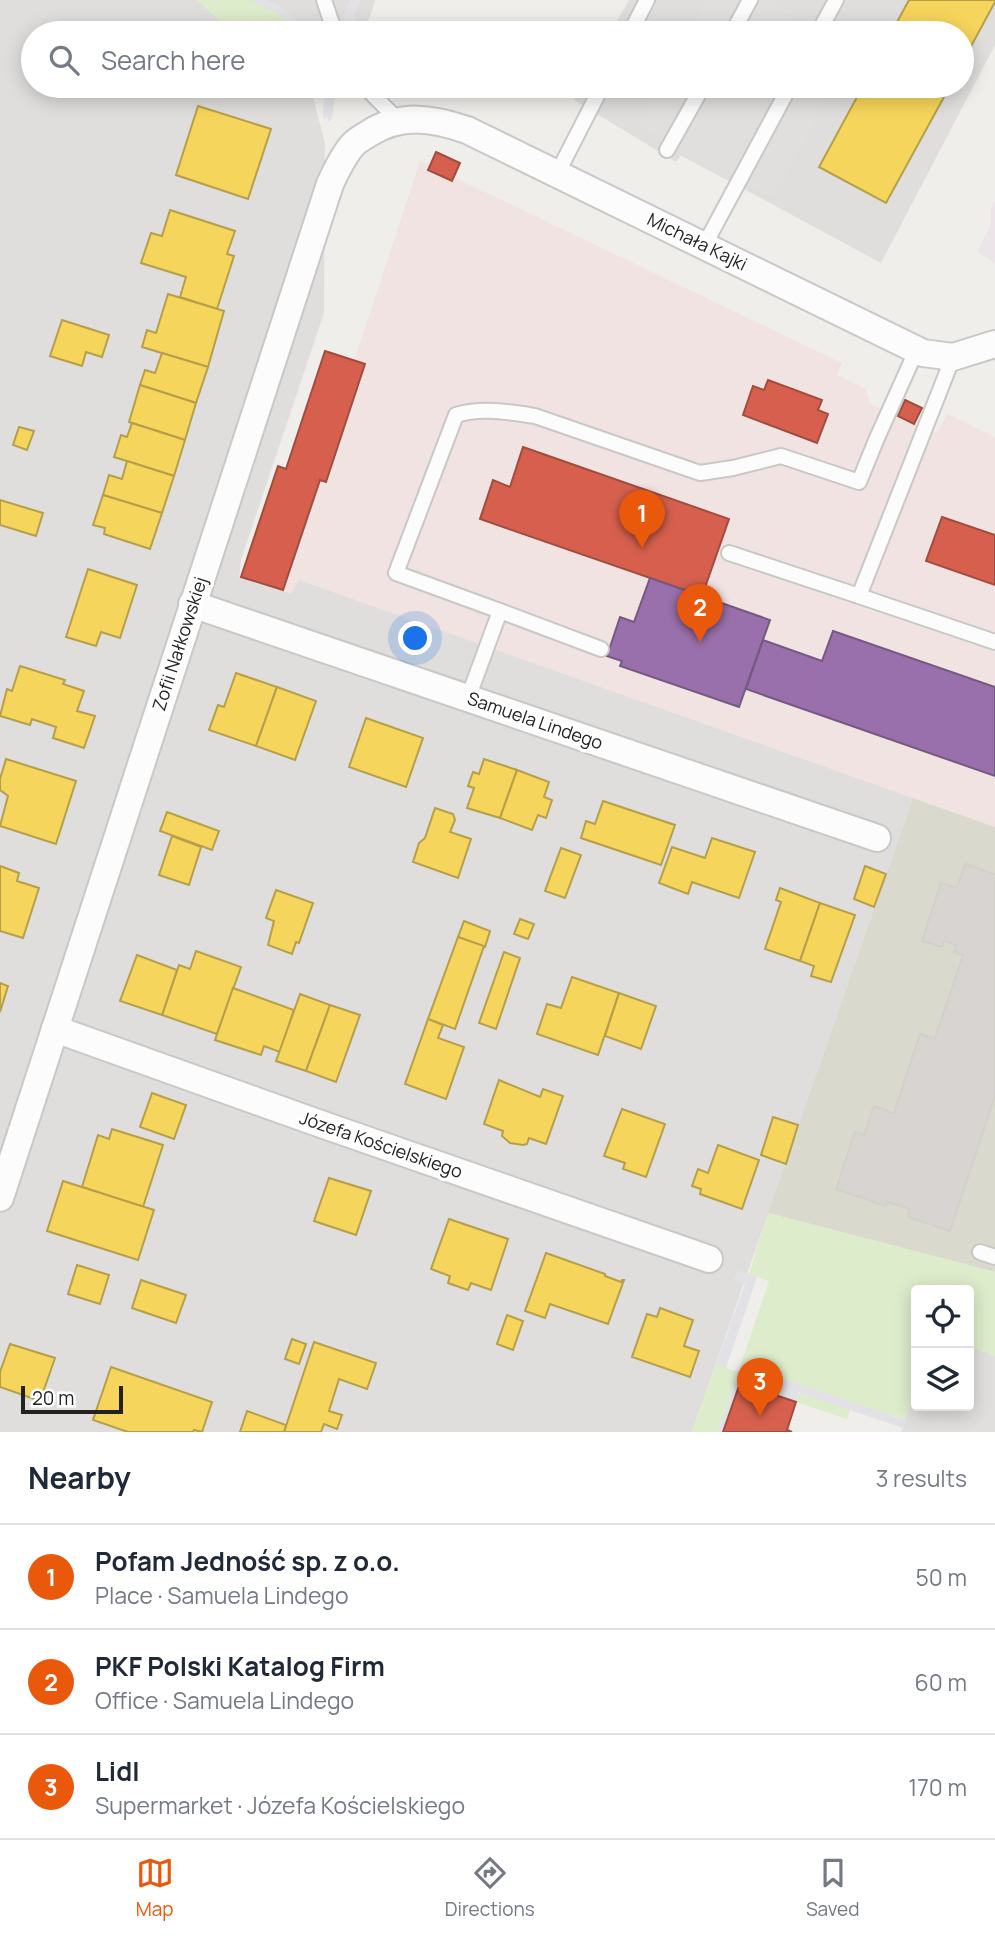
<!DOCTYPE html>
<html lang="en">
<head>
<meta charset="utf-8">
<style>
  :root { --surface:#fff; --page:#f2f2f3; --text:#1f2937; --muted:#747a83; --line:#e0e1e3; --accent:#ea580c }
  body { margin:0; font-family:Manrope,sans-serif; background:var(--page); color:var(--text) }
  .controls { position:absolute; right:21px; bottom:21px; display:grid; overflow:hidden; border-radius:7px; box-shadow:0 4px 18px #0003 }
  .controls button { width:63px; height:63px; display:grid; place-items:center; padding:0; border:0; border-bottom:2px solid var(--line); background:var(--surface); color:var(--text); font:35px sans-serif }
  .scale { position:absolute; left:21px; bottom:18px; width:102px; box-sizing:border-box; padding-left:7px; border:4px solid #222; border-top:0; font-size:19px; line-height:24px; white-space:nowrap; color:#222; -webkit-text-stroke:5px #fff; paint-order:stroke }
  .you { position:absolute; left:416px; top:639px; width:24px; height:24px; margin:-18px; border:5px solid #fff; border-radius:50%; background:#1a73e8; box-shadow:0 0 0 10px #1a73e833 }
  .badge { display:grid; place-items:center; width:46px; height:46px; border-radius:50%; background:var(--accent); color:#fff; font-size:23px; font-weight:700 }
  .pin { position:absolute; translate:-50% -58px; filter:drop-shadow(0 2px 4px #0008) }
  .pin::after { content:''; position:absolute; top:37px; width:24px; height:21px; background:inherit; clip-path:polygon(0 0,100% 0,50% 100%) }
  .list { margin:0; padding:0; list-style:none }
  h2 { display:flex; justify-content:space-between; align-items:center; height:91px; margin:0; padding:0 28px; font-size:30px }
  h2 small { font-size:23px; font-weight:400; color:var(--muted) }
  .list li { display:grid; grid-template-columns:46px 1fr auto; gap:21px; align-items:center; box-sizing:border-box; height:105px; padding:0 28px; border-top:2px solid var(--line) }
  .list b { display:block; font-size:26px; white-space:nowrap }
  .list p { margin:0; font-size:23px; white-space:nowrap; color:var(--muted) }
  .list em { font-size:23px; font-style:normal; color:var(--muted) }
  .icon { flex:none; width:38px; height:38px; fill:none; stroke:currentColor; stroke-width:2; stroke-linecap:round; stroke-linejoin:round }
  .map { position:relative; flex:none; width:995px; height:1432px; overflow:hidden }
  .search { position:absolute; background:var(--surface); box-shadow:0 4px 18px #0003; left:21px; right:21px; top:21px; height:77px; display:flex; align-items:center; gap:18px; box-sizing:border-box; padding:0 24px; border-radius:38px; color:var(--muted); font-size:26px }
  .sheet { height:406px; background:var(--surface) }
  nav { display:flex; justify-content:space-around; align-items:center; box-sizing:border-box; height:98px; border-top:2px solid var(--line); background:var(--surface); font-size:19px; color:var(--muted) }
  nav a { display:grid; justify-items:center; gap:4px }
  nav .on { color:var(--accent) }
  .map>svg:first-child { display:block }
</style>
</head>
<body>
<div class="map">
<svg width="995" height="1432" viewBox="0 0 995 1432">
  <rect width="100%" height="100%" fill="#f0eeeb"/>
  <!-- residential -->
  <g fill="#dfdedc">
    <path d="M0,0H375L371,14L362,33H33V86H310L325,143L324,313L241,560L239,578L291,593L299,579L913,798L692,1432H0Z"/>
    <path d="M629,0H995V45L881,263L681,155L676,162L574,100L582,86H962V33H610Z"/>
  </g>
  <!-- commercial -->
  <path fill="#f1e3e1" d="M420,161L842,363L837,375L866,389L870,404L937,433L947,414L995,437V827L299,580L291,593L283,590L354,361Z"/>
  <!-- industrial -->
  <path fill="#ede4e9" d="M995,200V263L977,252L991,224V208Z"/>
  <!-- construction -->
  <path fill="#d9d9cd" d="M913,798L995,827V1272L768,1213Z"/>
  <!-- grass -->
  <g fill="#ddeccb">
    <path d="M197,0H251L275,12L302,33H232Z"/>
    <path d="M768,1213L995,1272V1356L969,1347V1290H916V1388L905,1420L741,1364L769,1281L749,1274Z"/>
    <path d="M716,1364L738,1372L718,1432H692Z"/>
    <path d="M799,1393L850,1410L847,1419L796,1402Z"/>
  </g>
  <!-- parking -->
  <g fill="#e0dfde">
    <path d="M705,0H768L828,33H687Z"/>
    <path d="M658,86H834L773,197L751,186L725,179L680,155L661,137L637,124Z"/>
    <path d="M969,1347L995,1356V1432H901L916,1388V1406H969Z"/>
  </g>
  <!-- plaza -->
  <g fill="#e2e1e5">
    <path d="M251,0H266L279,6L315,33H302L275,12Z"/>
    <path d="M351,0H362L354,14L358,33H349L343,15Z"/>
    <path d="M325,86H333L335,96L332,119L328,122V117L324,119L323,114Z"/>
    <path d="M738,1270L757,1277L726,1368L716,1364L745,1284L734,1279Z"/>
    <path d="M741,1364L905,1420L903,1428L799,1393L796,1402L740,1383L723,1432H718Z"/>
  </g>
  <!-- homes -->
  <g fill="#f6d55c" stroke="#b69f4b" stroke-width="2">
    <path d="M909,0H995V2L962,63V33H891Z"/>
    <path d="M863,86H950L886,203L819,167Z"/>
    <path d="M198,106L271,129L248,199L176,175Z"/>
    <path d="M170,210L235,231L227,254L234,256L217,309L180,297L186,277L141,263L151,233L162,236Z"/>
    <path d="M168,294L224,311L208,367L142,347L147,330L156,333Z"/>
    <path d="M62,320L109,335L102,357L86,352L82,366L50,356Z"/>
    <path d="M162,353L208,367L196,403L140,385L145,370L155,373Z"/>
    <path d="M140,385L196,403L185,440L129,422Z"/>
    <path d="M132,423L185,440L174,476L114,457L121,435L127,437Z"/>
    <path d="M19,427L34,431L27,450L13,445Z"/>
    <path d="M127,461L174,476L162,513L103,495L109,475L122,479Z"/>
    <path d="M103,495L162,513L150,549L104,534L105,528L93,525Z"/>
    <path d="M0,500L43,513L36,536L0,525Z"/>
    <path d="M88,569L137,585L120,638L101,632L96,646L66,637Z"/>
    <path d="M20,666L65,680L63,684L84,691L77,711L95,716L84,748L53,738L56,727L32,719L30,725L0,716L7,689L12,691Z"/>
    <path d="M236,673L277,687L256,746L209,730L218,705L224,707Z"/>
    <path d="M277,687L316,701L295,760L256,746Z"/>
    <path d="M366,718L423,738L406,787L349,767Z"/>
    <path d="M6,759L76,781L56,844L0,826L8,796L0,790V779Z"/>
    <path d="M484,759L517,770L500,818L467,808L474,788L468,786L473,772L479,774Z"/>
    <path d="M517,770L549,782L544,797L552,800L546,818L538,815L532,830L500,818Z"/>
    <path d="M603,801L675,825L661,865L581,838L586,821L595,824Z"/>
    <path d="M435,808L453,814L455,820L450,832L471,839L458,878L413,862L419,843L425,838Z"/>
    <path d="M167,812L219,831L212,850L160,831Z"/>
    <path d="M172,836L201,847L189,885L159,875Z"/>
    <path d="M712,838L755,852L739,898L692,882L688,894L659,883L672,847L705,858Z"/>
    <path d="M561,848L581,855L565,898L545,891Z"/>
    <path d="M0,866L19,873L17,881L39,888L23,938L0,931Z"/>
    <path d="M865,866L886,874L874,907L854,899Z"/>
    <path d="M780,888L820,903L800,961L765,949L781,902L776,900Z"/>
    <path d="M276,890L313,903L299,943L296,942L292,954L268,945L274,921L266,918Z"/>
    <path d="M820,903L855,915L831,982L811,976L814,966L800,961Z"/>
    <path d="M520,919L534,924L528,939L514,934Z"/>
    <path d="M464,921L490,931L485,947L458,937Z"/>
    <path d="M458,937L484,946L455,1029L428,1019Z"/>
    <path d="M196,951L241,967L217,1034L162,1015L179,965L190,969Z"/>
    <path d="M504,952L520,958L496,1029L479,1023Z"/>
    <path d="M137,955L177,970L162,1015L120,1001Z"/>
    <path d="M572,977L619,993L598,1055L537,1034L547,1004L561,1008Z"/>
    <path d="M0,983L8,986L0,1012Z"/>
    <path d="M233,988L294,1010L280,1052L264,1046L261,1055L215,1040Z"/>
    <path d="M619,993L656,1006L641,1049L605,1036Z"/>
    <path d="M300,994L330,1005L306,1071L276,1061Z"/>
    <path d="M330,1005L360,1015L336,1082L306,1071Z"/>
    <path d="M428,1019L443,1025L438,1038L464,1047L446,1099L405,1084Z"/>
    <path d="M499,1080L540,1097L543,1089L563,1096L546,1144L529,1138L527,1144L523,1145L510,1143L502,1136L503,1131L484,1124Z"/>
    <path d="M152,1093L186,1105L174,1139L140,1127Z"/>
    <path d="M622,1109L665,1124L646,1177L623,1169L625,1163L604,1156Z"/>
    <path d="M773,1117L798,1125L786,1164L761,1155Z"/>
    <path d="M112,1129L163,1145L143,1207L82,1187L98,1135L109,1139Z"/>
    <path d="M718,1145L759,1160L742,1209L700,1194L701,1189L692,1186L698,1169L708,1173Z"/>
    <path d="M329,1178L371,1191L356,1235L314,1221Z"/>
    <path d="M63,1181L154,1210L138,1260L47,1231Z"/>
    <path d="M449,1219L508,1239L491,1290L471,1283L468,1290L448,1283L450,1276L431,1269Z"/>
    <path d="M546,1253L605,1274V1276L621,1282L622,1280H624L608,1324L550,1304L545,1318L525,1311Z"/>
    <path d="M77,1265L109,1275L100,1304L68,1294Z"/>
    <path d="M141,1280L186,1295L176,1323L132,1308Z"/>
    <path d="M660,1308L693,1320L684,1346L699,1351L690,1377L632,1357L647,1314L657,1317Z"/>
    <path d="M507,1315L523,1321L513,1350L497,1344Z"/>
    <path d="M292,1339L306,1344L299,1364L285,1359Z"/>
    <path d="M314,1342L376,1363L367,1389L339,1379L329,1411L342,1415L337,1429L324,1424L321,1432H284Z"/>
    <path d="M10,1344L55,1358L40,1401L0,1387V1372Z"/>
    <path d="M111,1367L212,1402L202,1432L194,1430L193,1432H128L93,1420Z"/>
    <path d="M247,1411L286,1425L284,1432H240Z"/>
  </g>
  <!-- shops -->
  <g fill="#d6604d" stroke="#a04d40" stroke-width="2">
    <path d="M436,152L460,163L452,181L428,170Z"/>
    <path d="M325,351L365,364L326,482L320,480L283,590L241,577L278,466L286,469Z"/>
    <path d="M768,380L822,400L818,410L828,414L817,443L743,415L753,386L764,390Z"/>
    <path d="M905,400L922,408L914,424L898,416Z"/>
    <path d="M523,447L729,519L702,596L480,519L493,480L510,487Z"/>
    <path d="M942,517L995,535V585L926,561Z"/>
    <path d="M740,1383L796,1402L787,1430L792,1432H723Z"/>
  </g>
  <!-- offices -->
  <g fill="#9970ab" stroke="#755982" stroke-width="2">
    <path d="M650,578L770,620L739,707L620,666L622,661L607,656L620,617L634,622Z"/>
    <path d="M833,631L995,687V776L746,689L763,640L822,661Z"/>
  </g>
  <!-- building -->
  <path fill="#d7d4d2" stroke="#d3d0cc" stroke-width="2" d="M965,864L995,874V1096L950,1231L908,1217L910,1209L888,1202L886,1206L836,1189L855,1132L864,1135L874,1106L894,1113L920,1034L935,1038L963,955L954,952L956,945L944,941L942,947L922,941L941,883L957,888Z"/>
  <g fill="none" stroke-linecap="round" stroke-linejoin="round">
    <defs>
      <g id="service">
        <path d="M324,0L335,33"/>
        <path d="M630,33L647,0"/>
        <path d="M732,33L750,0"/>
        <path d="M818,33L836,0"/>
        <path d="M364,86L399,121"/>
        <path d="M667,150L703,86"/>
        <path d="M557,174L602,86"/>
        <path d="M704,246L790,86"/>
        <path d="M729,553L859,596L953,357"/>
        <path d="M859,596L995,642"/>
        <path d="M500,611L601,649"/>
        <path d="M468,698L500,611L396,573L456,415C480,407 510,412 535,416L700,473L733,468L781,456L859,482L877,438L917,349"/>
        <path d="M980,1252L995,1257"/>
      </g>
      <g id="minor">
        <path d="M192,604L877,838"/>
        <path d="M55,1029L318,1123L709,1259"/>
        <path d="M0,1198L330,184C336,171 342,158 351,147C355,141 362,138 368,134C401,113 432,118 467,130L923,353L953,357L995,344"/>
      </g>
    </defs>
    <!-- service casing -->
    <use href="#service" stroke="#c9c8c7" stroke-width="18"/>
    <!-- minor casing -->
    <use href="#minor" stroke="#c9c8c7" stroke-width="30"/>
    <!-- service -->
    <use href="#service" stroke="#fdfcfc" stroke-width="14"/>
    <!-- minor -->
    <use href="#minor" stroke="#fdfcfc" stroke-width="26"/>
  </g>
  <g text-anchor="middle" stroke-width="7" stroke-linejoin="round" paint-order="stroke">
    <!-- street labels -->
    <g font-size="18" fill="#222" stroke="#fff">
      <text transform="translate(697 242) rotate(26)" y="6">Michała Kajki</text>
      <text transform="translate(180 644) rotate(-72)" y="6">Zofii Nałkowskiej</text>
      <text transform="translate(535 721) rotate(19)" y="6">Samuela Lindego</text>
      <text transform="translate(381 1145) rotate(19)" y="6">Józefa Kościelskiego</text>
    </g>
  </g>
</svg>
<div class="controls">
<button><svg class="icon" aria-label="locate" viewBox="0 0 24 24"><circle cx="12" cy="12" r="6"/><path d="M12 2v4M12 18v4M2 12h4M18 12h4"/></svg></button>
<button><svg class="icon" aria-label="layers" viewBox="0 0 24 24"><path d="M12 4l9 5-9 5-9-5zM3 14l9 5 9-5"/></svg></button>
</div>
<div class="scale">20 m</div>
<div class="you"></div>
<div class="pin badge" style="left:642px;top:548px">1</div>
<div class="pin badge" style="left:700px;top:642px">2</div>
<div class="pin badge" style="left:760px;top:1416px">3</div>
<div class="search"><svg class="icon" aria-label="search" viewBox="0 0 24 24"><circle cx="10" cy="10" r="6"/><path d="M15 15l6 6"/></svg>Search here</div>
</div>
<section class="sheet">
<h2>Nearby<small>3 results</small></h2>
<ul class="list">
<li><span class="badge">1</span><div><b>Pofam Jedność sp. z o.o.</b><p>Place · Samuela Lindego</p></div><em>50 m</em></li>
<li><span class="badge">2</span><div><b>PKF Polski Katalog Firm</b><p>Office · Samuela Lindego</p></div><em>60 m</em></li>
<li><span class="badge">3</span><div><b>Lidl</b><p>Supermarket · Józefa Kościelskiego</p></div><em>170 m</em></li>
</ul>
</section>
<nav>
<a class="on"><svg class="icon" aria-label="map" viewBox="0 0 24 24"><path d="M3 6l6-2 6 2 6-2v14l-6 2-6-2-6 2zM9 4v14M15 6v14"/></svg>Map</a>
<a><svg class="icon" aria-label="directions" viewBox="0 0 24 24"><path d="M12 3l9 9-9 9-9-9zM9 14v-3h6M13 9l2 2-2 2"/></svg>Directions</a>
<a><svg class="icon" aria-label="saved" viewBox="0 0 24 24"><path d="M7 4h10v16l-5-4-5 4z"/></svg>Saved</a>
</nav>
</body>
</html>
